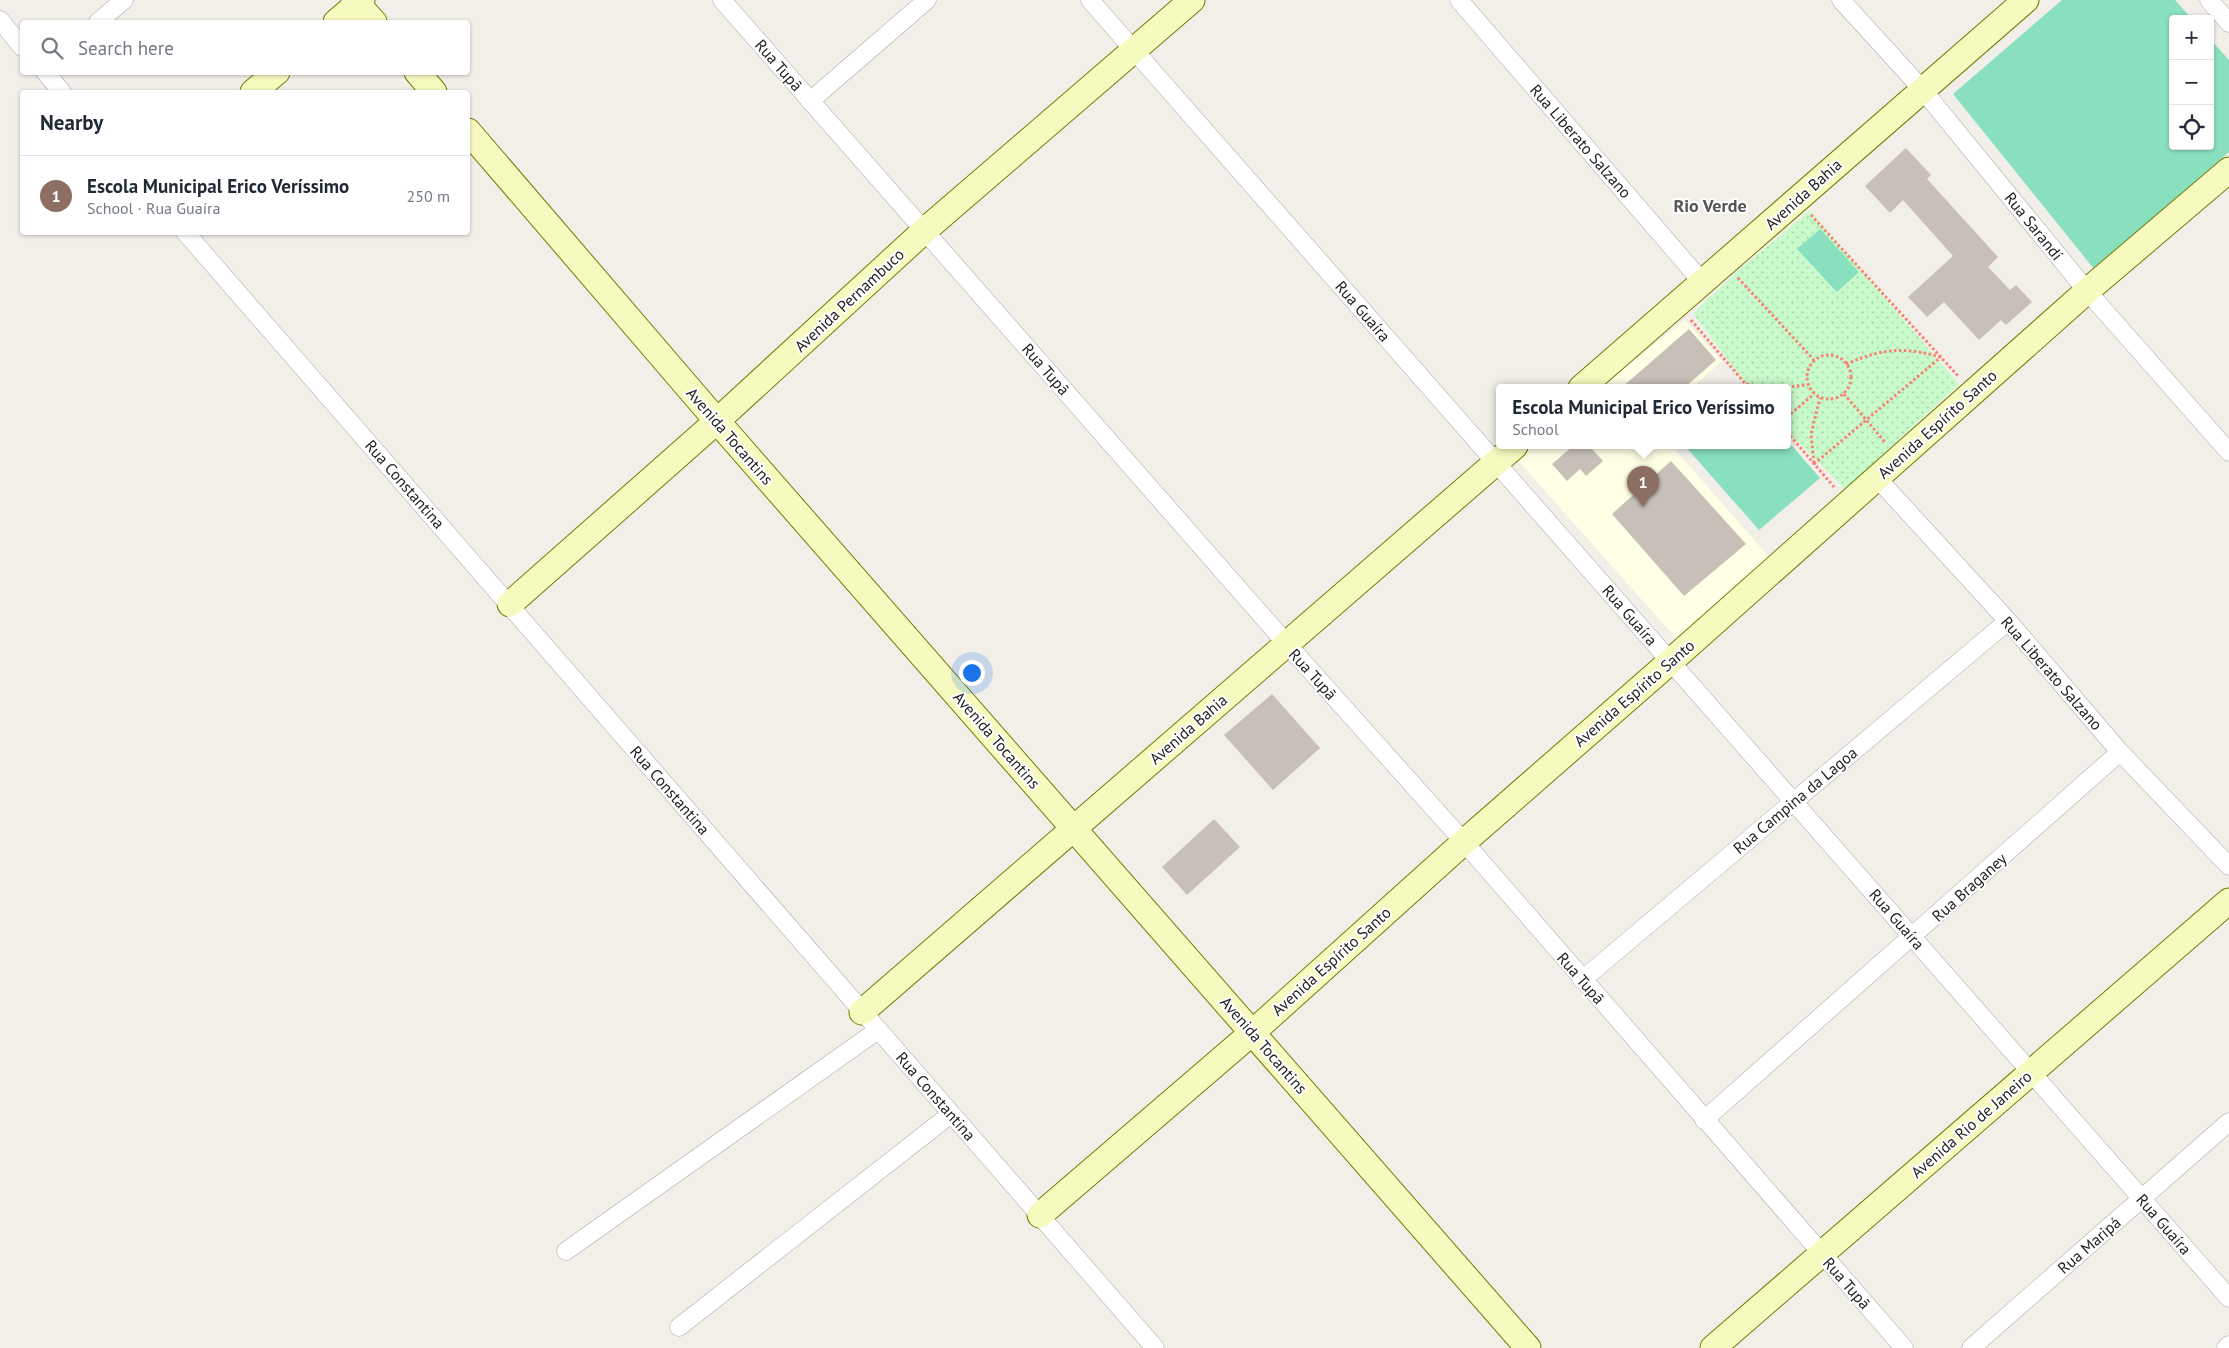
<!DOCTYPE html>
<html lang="en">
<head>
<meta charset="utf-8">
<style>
  :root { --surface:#fff; --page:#f2f2f3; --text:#1f2937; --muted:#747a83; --line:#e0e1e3; --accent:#ea580c }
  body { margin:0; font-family:"PT Sans",sans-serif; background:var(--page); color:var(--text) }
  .controls { position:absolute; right:15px; top:15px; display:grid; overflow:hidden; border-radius:5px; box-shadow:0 1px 4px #0004 }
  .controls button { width:45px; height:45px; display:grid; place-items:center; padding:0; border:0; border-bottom:1px solid var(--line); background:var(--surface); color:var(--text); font:25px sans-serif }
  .you { position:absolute; left:971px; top:672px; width:18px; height:18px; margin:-12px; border:4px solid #fff; border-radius:50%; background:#1a73e8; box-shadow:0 0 0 8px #1a73e833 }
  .badge { display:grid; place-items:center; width:32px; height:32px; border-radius:50%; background:var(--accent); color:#fff; font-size:16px; font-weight:700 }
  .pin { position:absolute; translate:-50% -41px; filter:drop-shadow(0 1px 2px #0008) }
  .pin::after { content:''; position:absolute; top:26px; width:18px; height:15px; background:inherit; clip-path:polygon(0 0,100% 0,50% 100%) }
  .popup { position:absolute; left:1496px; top:384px; width:295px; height:65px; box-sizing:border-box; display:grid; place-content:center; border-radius:5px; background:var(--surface); filter:drop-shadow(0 1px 4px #0005); font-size:16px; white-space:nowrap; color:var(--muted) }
  .popup b { font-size:19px; color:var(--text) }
  .popup::after { content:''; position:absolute; left:50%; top:100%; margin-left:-10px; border:10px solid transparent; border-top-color:var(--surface) }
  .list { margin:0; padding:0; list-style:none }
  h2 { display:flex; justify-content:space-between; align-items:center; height:65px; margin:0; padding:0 20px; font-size:21px }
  h2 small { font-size:16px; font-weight:400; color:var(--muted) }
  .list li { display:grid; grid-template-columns:32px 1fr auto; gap:15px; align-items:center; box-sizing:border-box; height:80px; padding:0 20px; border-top:1px solid var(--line) }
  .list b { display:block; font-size:19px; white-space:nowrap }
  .list p { margin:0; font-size:16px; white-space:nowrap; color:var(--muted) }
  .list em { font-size:16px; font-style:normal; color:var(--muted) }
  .icon { flex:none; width:28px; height:28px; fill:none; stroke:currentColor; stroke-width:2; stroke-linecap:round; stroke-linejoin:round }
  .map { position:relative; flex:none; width:2229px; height:1348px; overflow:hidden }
  .search { position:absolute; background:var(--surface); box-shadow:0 1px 4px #0004; left:20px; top:20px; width:450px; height:55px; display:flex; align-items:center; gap:12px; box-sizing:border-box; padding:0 18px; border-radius:5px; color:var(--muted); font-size:19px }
  .panel { position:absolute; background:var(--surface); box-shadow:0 1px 4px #0004; left:20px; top:90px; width:450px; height:145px; border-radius:5px }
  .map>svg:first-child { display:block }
</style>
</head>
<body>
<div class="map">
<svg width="2229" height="1348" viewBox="0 0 2229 1348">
  <defs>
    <pattern id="park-dots" width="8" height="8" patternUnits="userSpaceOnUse" patternTransform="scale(1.25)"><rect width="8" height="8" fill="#c8facc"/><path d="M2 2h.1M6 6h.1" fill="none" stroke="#acd6af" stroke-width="1.8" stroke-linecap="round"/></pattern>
  </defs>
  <rect width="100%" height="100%" fill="#f2efe9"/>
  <!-- education -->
  <g fill="#ffffe5">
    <path d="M1685,320L1722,361L1692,388H1599Z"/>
    <path d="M1527,446H1672L1770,558L1676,638L1514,456Z"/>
  </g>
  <!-- park -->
  <path fill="url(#park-dots)" d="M1810,211L1959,384L1845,489L1787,431V388H1749L1693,313L1739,270Z"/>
  <!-- pitch -->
  <g fill="#88e0be">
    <path d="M2062,0H2175L2192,19H2173V146H2210V39L2229,60V152L2094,269L1953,94Z"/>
    <path d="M1820,229L1859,272L1837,292L1797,249Z"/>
    <path d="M1787,440L1820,478L1759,530L1685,446H1787Z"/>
  </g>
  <!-- building -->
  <g fill="#c7bfb8">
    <path d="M1906,148L1931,175L1927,179L1998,257L1988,267L2010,290L2016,285L2032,302L2006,325L2001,320L1979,340L1944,302L1927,317L1908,297L1953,256L1903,200L1890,213L1865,186Z"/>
    <path d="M1689,329L1716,360L1684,388H1621Z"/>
    <path d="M1573,446H1589L1603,461L1586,476L1580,469L1567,481L1552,464Z"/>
    <path d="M1671,461L1746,544L1684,596L1612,514Z"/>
    <path d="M1272,694L1320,748L1273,790L1224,735Z"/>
    <path d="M1214,819L1240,847L1187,895L1162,867Z"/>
  </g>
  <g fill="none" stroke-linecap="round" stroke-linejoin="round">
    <defs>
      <g id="street">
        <path d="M722,0L1286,643L1464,842L1904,1348"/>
        <path d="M1090,0L2229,1298"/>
        <path d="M1459,0L1703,283"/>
        <path d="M1841,0L1922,89L2087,291L2229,452"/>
        <path d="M2209,0L2229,23"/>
        <path d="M0,20L22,47"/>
        <path d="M98,22L124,0"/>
        <path d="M45,72L62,92"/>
        <path d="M810,101L927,0"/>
        <path d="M185,232L1155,1348"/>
        <path d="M1877,478L2008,621L2120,752L2229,866"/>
        <path d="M1582,980L2008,621"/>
        <path d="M1704,1120L2120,752"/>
        <path d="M566,1251L878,1030"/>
        <path d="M679,1327L951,1114"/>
        <path d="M1971,1348L2229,1122"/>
        <path d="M2226,1348L2229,1345"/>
      </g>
      <g id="secondary">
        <path d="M354,0L374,22"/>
        <path d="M336,22L362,0"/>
        <path d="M417,72L434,92"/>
        <path d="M253,92L277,72"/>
        <path d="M468,131L717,421L1528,1348"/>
        <path d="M1581,388L2026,0"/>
        <path d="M510,604L717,421L924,231L1192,0"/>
        <path d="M862,1012L1515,446"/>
        <path d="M1040,1215L1253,1032L1464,842L1671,661L2087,291L2229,170"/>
        <path d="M1713,1348L2229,901"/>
      </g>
    </defs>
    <!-- street casing -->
    <use href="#street" stroke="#a9a9a9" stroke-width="19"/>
    <!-- secondary casing -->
    <use href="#secondary" stroke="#707d05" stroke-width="27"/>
    <!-- path -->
    <g stroke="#fa8072" stroke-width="3" stroke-dasharray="2.5 2.5" stroke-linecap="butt">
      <path d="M1811,215L1959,377"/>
      <path d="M1738,278L1814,360"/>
      <path d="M1691,320L1749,388"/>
      <circle cx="1829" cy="377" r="22"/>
      <path d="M1846,364C1882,349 1902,346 1940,357"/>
      <path d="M1746,384L1769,388"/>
      <path d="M1777,388L1807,385"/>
      <path d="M1844,394L1885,442"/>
      <path d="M1787,417L1814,394"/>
      <path d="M1787,432L1834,487"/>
      <path d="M1814,463L1811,434L1820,398"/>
      <path d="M1814,464L1941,357"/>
    </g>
    <!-- street -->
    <use href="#street" stroke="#fff" stroke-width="18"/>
    <!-- secondary -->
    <use href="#secondary" stroke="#f7fabf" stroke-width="25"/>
  </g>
  <g text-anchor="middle" stroke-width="4" stroke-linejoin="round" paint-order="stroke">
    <!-- street labels -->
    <g font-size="16" fill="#222" stroke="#fff">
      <text transform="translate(779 65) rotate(49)" y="6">Rua Tupã</text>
      <text transform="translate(1581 141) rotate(49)" y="6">Rua Liberato Salzano</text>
      <text transform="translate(1803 194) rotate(-42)" y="6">Avenida Bahia</text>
      <text transform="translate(2034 226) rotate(51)" y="6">Rua Sarandí</text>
      <text transform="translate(849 300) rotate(-43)" y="6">Avenida Pernambuco</text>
      <text transform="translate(1363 311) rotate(49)" y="6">Rua Guaíra</text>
      <text transform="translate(1046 369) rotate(49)" y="6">Rua Tupã</text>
      <text transform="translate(1937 424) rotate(-42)" y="6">Avenida Espírito Santo</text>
      <text transform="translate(730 436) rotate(49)" y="6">Avenida Tocantins</text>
      <text transform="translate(405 484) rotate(49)" y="6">Rua Constantina</text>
      <text transform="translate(1630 615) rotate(49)" y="6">Rua Guaíra</text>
      <text transform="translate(2052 673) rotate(49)" y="6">Rua Liberato Salzano</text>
      <text transform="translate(1313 674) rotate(48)" y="6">Rua Tupã</text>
      <text transform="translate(1634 693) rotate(-41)" y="6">Avenida Espírito Santo</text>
      <text transform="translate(1188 729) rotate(-41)" y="6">Avenida Bahia</text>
      <text transform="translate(997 740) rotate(49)" y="6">Avenida Tocantins</text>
      <text transform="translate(670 790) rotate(49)" y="6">Rua Constantina</text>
      <text transform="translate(1795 800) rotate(-40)" y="6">Rua Campina da Lagoa</text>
      <text transform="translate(1969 887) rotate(-42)" y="6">Rua Braganey</text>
      <text transform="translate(1897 919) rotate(49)" y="6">Rua Guaíra</text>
      <text transform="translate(1331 961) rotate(-42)" y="6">Avenida Espírito Santo</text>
      <text transform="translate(1581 978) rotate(49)" y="6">Rua Tupã</text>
      <text transform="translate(1264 1045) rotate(49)" y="6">Avenida Tocantins</text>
      <text transform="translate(936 1096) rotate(49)" y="6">Rua Constantina</text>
      <text transform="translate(1971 1124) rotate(-41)" y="6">Avenida Rio de Janeiro</text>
      <text transform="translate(2164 1224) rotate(49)" y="6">Rua Guaíra</text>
      <text transform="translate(2089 1245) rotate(-41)" y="6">Rua Maripá</text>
      <text transform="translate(1847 1283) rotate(49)" y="6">Rua Tupã</text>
    </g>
    <!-- neighbourhood labels -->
    <g font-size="18" font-weight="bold" fill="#555" stroke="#fff">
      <text x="1710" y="212">Rio Verde</text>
    </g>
  </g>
</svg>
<div class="controls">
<button>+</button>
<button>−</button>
<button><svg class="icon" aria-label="locate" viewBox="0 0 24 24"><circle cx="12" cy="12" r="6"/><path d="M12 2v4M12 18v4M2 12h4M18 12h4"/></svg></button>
</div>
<div class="you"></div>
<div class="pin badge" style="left:1643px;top:507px;background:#8d6e63">1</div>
<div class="popup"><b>Escola Municipal Erico Veríssimo</b>School</div>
<div class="search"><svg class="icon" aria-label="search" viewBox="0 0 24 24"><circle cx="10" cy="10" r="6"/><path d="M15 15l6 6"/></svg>Search here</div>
<section class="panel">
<h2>Nearby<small></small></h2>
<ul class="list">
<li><span class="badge" style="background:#8d6e63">1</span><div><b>Escola Municipal Erico Veríssimo</b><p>School · Rua Guaíra</p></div><em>250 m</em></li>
</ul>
</section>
</div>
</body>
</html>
